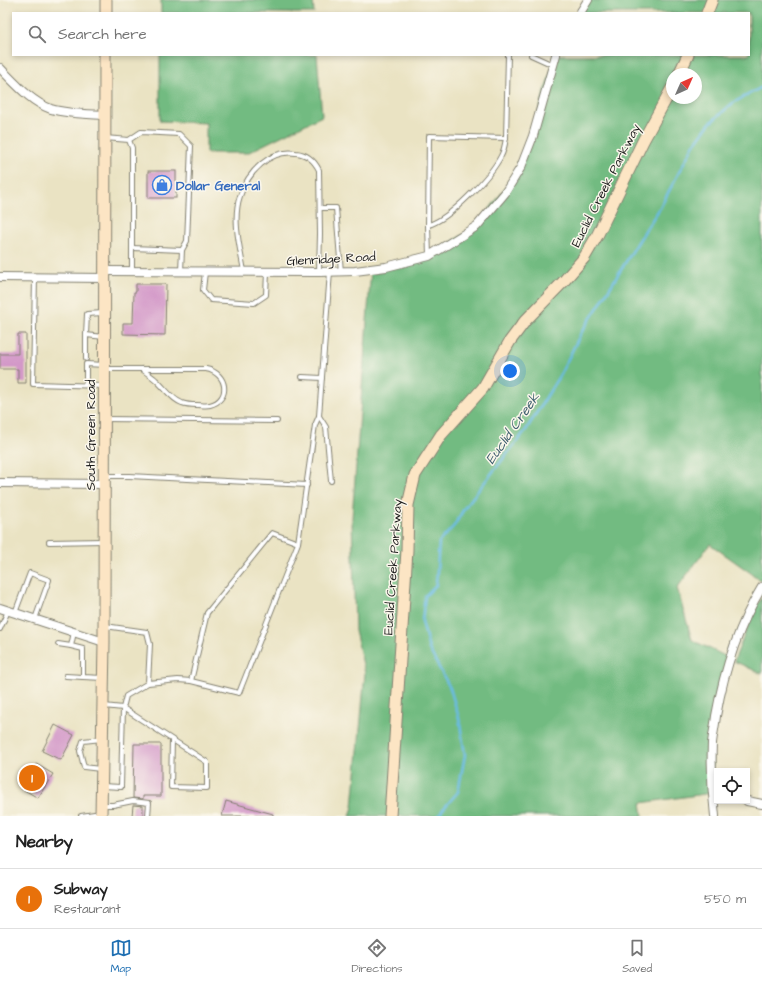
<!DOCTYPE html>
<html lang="en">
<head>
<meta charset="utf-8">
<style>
  :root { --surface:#fff; --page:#f2f2f2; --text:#222; --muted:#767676; --line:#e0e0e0; --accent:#1f6fb2 }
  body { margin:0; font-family:"Architects Daughter",sans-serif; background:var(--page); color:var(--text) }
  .controls { position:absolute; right:12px; bottom:12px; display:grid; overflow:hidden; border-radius:0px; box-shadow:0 2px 6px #0003 }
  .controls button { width:36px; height:36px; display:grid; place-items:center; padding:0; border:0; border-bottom:1px solid var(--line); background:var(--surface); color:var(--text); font:20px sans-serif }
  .compass { position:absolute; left:666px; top:68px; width:36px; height:36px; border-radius:50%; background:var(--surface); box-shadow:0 2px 6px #0003; rotate:45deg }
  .you { position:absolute; left:510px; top:371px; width:14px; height:14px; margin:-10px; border:3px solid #fff; border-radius:50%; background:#1a73e8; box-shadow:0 0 0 6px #1a73e833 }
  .badge { display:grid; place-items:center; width:26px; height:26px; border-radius:50%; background:var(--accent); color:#fff; font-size:13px; font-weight:700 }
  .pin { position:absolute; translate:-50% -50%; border:2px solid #fff; box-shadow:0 1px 4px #0006 }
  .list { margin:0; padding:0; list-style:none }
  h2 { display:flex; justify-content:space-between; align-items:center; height:52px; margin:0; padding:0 16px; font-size:17px }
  h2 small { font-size:13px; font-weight:400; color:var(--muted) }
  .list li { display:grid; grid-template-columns:26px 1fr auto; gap:12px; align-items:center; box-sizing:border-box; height:60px; padding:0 16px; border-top:1px solid var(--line) }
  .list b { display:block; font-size:15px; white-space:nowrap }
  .list p { margin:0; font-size:13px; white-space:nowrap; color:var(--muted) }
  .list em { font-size:13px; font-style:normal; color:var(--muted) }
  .icon { flex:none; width:22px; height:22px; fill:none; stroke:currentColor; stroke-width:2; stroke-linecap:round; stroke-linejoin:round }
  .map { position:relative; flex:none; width:762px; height:816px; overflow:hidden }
  .search { position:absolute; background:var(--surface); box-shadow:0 2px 6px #0003; left:12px; right:12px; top:12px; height:44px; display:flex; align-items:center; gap:10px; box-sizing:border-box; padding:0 14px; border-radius:0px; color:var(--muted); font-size:15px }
  .sheet { height:112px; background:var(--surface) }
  nav { display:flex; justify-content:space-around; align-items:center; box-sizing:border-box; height:56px; border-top:1px solid var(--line); background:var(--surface); font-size:11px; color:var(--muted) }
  nav a { display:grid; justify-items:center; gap:2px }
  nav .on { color:var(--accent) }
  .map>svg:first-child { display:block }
</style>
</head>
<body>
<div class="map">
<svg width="762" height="816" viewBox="0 0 762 816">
  <rect width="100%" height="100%" fill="#fbf7ec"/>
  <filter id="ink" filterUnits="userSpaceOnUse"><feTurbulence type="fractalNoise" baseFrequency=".025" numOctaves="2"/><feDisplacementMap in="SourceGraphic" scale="8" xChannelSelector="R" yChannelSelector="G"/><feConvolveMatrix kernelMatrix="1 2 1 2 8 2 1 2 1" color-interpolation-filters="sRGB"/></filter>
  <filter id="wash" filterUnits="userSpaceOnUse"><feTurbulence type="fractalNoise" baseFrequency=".012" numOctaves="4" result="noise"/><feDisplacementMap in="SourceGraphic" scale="16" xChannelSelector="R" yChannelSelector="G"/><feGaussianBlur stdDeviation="0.9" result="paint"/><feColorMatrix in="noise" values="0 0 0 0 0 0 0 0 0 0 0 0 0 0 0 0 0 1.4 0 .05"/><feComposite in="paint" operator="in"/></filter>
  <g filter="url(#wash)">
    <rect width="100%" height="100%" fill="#eae3c3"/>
    <!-- forest -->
    <g fill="#72bb81" stroke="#476c4e" fill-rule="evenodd">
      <path d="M161,0H313L314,13H161Z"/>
      <path d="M588,0H762V581L710,544L677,588L692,640L729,658L712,742V793L641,803L643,816H350L353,807L365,673L355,631L352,518L371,269L429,256L477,226L521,167L556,55H749V13H580ZM672,74H696V98H672Z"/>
      <path d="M160,55H317L322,116L247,153H206V123L160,121Z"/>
      <path d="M762,597V674L734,661L753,613Z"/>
    </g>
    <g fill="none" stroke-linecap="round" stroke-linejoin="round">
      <!-- stream -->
      <path stroke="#6abbe5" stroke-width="2.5" d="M439,816L443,809L458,792L465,755L459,718L450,688L429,649L422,621L425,596L436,585L439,542L454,526L465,507L526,430L561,373L581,333L600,304L646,229L660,208L694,144L710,123L733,103L762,87"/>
    </g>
    <g id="blocks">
      <!-- building -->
      <g fill="#d398c8">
        <rect x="148" y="171" width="28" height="27"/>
        <path d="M136,284H166L165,335L123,334V323H133L134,292H136Z"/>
        <path d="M18,334H26V383H18V369H0V354H18Z"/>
        <path d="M55,725L74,735L61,760L42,751Z"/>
        <path d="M134,744H161V796H143V799L133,798Z"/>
        <path d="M36,764L53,774L38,798L21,788Z"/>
        <path d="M226,801L273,814V816H222Z"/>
        <path d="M133,805L143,806V816H132Z"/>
      </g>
    </g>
  </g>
  <g filter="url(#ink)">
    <use href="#blocks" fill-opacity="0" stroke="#838070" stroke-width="1"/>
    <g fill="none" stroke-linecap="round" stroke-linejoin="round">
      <defs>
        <g id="lane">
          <path d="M531,55L553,65"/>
          <path d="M105,138L129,140L132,148V271"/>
          <path d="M129,140L141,132L179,134L191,146L187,241L182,250"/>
          <path d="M320,208H336L341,272"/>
          <path d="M428,225C449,220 491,176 501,156C504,151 505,144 506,138"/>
          <path d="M132,248L182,250L181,271"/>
          <path d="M429,255L428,226L429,136L506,138L508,55"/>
          <path d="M244,271C240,248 232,219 240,196C248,172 270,149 296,153C307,154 314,160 319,170L320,234L319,272"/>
          <path d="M205,272L203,290L211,300L254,303L266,295L267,272"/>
          <path d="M35,277L33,384L104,386"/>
          <path d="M86,335L87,314L103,313"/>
          <path d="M86,359V335L104,337"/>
          <path d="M105,369H206C228,373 231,400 210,405C206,406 201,405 197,405C192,405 187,405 182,403C171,399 165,388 156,380C152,376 146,373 142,369"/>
          <path d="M302,377L322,378"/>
          <path d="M86,385V364L105,365"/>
          <path d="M319,416L326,427L331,481"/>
          <path d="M105,419L277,421"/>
          <path d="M104,476H129L307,485"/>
          <path d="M49,542L103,541"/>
          <path d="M298,543L272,533L207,613L191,681L239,693L298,543L315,425L319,416L330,272"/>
          <path d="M15,613L30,573L49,580L35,619"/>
          <path d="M0,629L8,611"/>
          <path d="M74,632L71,646L83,649V677L103,678"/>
          <path d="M58,644L71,646"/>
          <path d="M66,676L83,677"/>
          <path d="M148,683L178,680L191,681"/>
          <path d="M104,706L123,708L207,762V788L171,787L172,740"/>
          <path d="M100,769L84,767L80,751L83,741L102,739"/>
          <path d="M102,786L121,787L123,708L126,696L148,683L150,644L147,632L105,626"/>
          <path d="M101,805H113L133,801L149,803L148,816"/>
          <path d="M81,816L101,813"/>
        </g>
        <g id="street">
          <path d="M580,13L588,0"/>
          <path d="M0,68C15,83 31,102 51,109C68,114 87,114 104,115"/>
          <path d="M106,271L319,272L355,271L386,267L429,256L477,226L505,193L521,167L533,136L556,55"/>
          <path d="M0,277L106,278"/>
          <path d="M0,483L104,484"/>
          <path d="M0,608L104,642"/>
          <path d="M747,801L762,804"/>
          <path d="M715,816C712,792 711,767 712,743C713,734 715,725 716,716C724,671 738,626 762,587"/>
        </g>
        <g id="secondary">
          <path d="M106,13V0"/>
          <path d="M707,13L712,0"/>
          <path d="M679,74L688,55"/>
          <path d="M101,816L104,642L105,55"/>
          <path d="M390,816L407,550L408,505L415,475L441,435L483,388L510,341L525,321L563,282L584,258L597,236L643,141L672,88"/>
        </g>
      </defs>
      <!-- lane casing -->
      <use href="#lane" stroke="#838070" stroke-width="6"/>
      <!-- street casing -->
      <use href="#street" stroke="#838070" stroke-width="10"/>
      <!-- secondary casing -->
      <use href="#secondary" stroke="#838070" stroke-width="13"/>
      <!-- lane -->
      <use href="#lane" stroke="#fff" stroke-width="4"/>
      <!-- street -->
      <use href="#street" stroke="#fff" stroke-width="8"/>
      <!-- secondary -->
      <use href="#secondary" stroke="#fce5c4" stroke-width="11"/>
    </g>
  </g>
  <!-- icons -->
  <defs>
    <symbol id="shop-ring" viewBox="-11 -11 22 22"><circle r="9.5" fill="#fbf7ec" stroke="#3f7fe0" stroke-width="1.5"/><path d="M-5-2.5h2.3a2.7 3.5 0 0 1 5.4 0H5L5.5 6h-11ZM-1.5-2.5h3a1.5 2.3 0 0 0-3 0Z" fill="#3f7fe0"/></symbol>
  </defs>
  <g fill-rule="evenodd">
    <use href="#shop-ring" x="151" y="174" width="22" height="22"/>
  </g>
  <g text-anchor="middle" stroke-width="3" stroke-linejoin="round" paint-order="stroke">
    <!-- shop labels -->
    <g font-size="13" font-weight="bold" fill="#366cbe" stroke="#fbf7ec" text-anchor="start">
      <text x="176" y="190">Dollar General</text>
    </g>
    <!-- street labels -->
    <g font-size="13" fill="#1c1c1c" stroke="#fbf7ec">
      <text transform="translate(605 185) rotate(-63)" y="5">Euclid Creek Parkway</text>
      <text transform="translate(331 258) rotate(-3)" y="5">Glenridge Road</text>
      <text transform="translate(90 435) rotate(-90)" y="5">South Green Road</text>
      <text transform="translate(392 567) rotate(-86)" y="5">Euclid Creek Parkway</text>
    </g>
    <!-- water labels -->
    <g font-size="14" font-style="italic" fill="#3b5c6c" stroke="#fbf7ec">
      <text transform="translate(512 428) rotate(-55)" y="5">Euclid Creek</text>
    </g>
  </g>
</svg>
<div class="controls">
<button><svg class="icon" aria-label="locate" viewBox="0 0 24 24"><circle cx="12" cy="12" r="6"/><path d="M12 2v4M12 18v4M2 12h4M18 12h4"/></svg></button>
</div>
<svg class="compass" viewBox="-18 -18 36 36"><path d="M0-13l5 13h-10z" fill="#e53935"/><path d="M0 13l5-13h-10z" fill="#767676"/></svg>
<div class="you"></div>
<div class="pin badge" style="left:32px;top:778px;background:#e8710a">1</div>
<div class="search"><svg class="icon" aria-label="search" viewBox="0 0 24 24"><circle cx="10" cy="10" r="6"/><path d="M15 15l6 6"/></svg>Search here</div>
</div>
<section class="sheet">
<h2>Nearby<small></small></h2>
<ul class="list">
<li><span class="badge" style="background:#e8710a">1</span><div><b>Subway</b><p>Restaurant</p></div><em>550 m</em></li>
</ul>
</section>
<nav>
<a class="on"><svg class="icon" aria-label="map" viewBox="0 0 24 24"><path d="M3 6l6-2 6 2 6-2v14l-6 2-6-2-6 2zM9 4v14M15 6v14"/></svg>Map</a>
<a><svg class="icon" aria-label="directions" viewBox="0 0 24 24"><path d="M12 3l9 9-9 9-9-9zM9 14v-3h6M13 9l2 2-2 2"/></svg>Directions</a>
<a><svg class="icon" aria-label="saved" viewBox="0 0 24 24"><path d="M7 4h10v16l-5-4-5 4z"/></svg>Saved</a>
</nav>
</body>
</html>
